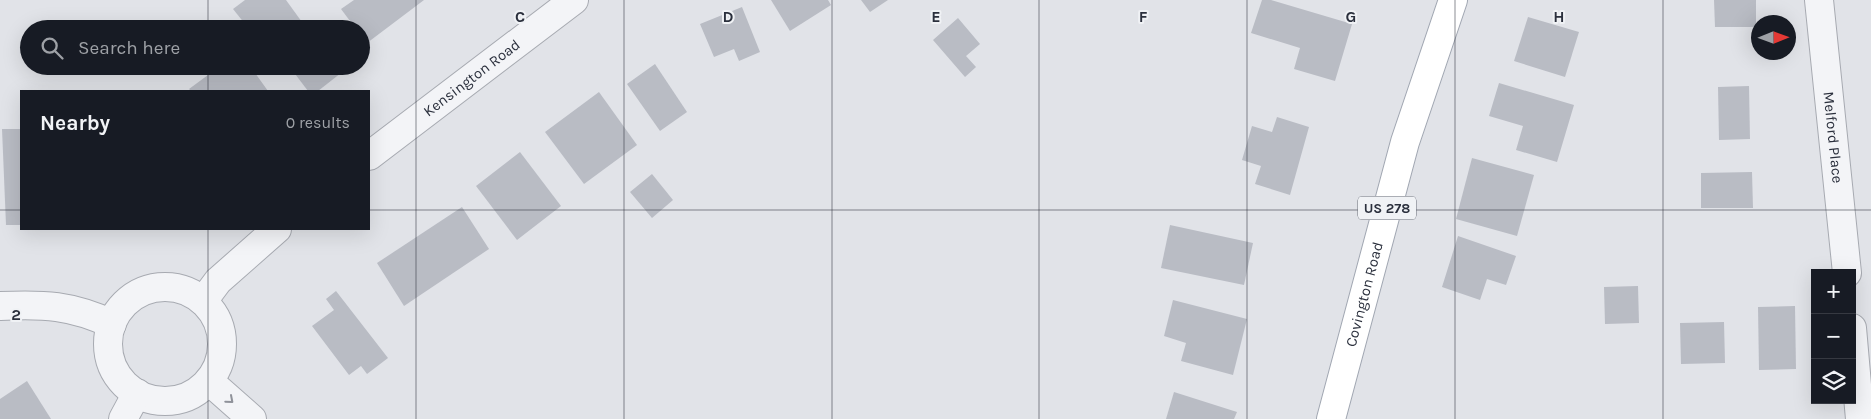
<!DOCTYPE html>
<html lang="en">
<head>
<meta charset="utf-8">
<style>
  :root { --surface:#171b24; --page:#242831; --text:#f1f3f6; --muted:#9ea1a6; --line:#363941 }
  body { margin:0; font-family:Karla,sans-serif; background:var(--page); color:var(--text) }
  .controls { position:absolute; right:15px; bottom:15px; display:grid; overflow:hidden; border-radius:0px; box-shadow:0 5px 20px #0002 }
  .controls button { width:45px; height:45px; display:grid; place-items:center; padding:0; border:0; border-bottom:1px solid var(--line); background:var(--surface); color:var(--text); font:25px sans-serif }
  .compass { position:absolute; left:1751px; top:15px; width:45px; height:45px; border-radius:50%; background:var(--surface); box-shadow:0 5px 20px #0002; rotate:89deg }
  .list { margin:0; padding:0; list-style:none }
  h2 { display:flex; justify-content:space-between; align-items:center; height:65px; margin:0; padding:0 20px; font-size:21px }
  h2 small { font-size:16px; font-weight:400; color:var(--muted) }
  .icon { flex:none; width:28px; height:28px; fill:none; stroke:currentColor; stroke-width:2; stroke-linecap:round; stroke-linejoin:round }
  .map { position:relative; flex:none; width:1871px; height:419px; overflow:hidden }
  .search { position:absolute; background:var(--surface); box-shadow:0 5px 20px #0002; left:20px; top:20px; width:350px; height:55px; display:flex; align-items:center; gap:12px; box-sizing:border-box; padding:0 18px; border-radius:28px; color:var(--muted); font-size:19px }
  .panel { position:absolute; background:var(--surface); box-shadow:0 5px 20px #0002; left:20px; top:90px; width:350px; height:140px; border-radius:0px }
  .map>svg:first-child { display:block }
</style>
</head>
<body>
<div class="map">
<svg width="1871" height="419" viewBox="0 0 1871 419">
  <rect width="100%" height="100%" fill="#e1e3e8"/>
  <!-- building -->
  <g fill="#b9bcc4">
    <path d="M245,0H286L307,29H249L233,9Z"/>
    <path d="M354,0H424L367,43L361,36V29H356L341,9Z"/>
    <path d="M771,0H828L831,5L790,31Z"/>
    <path d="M861,0H888L870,12Z"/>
    <path d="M1262,0H1271L1352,24L1335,81L1294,69L1300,48L1251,33Z"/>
    <path d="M1714,0H1756V27H1715Z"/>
    <path d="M742,7L760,52L739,61L734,49L714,57L700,24Z"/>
    <path d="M1528,17L1579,32L1565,77L1514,61Z"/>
    <path d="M958,18L980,44L966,56L976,67L965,77L933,40Z"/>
    <path d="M655,64L687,112L660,131L627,84Z"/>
    <path d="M201,66H250L268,91H191L189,89L208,75Z"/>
    <path d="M289,66H335L341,73L318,91H308Z"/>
    <path d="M1499,83L1574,105L1557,162L1516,150L1523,126L1489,116Z"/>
    <path d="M1749,86L1750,139L1719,140L1718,87Z"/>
    <path d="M599,92L637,145L584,184L545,132Z"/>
    <path d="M1277,117L1309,127L1290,195L1255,184L1261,166L1242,160L1252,126L1272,132Z"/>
    <path d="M2,129H21V225H6Z"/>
    <path d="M520,152L561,206L517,240L476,186Z"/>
    <path d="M1472,158L1534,175L1517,236L1456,219Z"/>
    <path d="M1752,172L1753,208H1701V173Z"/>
    <path d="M652,174L673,200L652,218L630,192Z"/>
    <path d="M462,207L489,249L404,306L377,263Z"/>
    <path d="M1170,225L1253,243L1244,285L1161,268Z"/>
    <path d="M1458,236L1516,256L1506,285L1487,279L1480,300L1442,287Z"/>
    <path d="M1638,286L1639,323L1605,324L1604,287Z"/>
    <path d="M336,291L388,358L367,374L361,366L349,375L312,326L334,310L326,299Z"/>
    <path d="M1173,300L1247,319L1233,375L1181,361L1186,343L1164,336Z"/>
    <path d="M1795,306L1796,369L1759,370L1758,307Z"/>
    <path d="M1724,322L1725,363L1681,364L1680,323Z"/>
    <path d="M27,381L51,419H0V399Z"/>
    <path d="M1174,392L1237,412L1234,419H1166Z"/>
  </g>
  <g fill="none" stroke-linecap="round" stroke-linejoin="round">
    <defs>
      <g id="minor">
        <path id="s1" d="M1819,0L1847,273"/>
        <path d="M0,306C44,304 71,305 112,324"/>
        <path d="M1852,328L1860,419"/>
        <path d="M209,381L252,419"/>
      </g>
      <g id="tertiary">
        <path id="s2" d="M369,156L574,0"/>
        <circle cx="165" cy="344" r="57"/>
        <path d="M203,301L218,281L277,229"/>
        <path d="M123,419L137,393"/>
      </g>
      <g id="primary">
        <path id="s3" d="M1331,419L1405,142L1453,0"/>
      </g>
    </defs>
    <!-- minor casing -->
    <use href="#minor" stroke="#a7aab1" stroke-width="30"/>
    <!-- tertiary casing -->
    <use href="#tertiary" stroke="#a7aab1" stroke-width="30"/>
    <!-- primary casing -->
    <use href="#primary" stroke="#a1a7b2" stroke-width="30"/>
    <!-- minor -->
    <use href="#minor" stroke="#f3f4f7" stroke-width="28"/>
    <!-- tertiary -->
    <use href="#tertiary" stroke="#f3f4f7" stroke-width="28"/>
    <!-- primary -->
    <use href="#primary" stroke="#fff" stroke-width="28"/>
  </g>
  <!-- one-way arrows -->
  <defs><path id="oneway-chevron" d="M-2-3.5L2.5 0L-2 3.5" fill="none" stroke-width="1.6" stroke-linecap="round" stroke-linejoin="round" transform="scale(1.25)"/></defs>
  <use stroke="#8f929a" href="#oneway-chevron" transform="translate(230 400) rotate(41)"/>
  <!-- grid -->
  <path fill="none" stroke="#2b303d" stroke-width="1" stroke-opacity="0.55" d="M208,0V29M416,0V419M624,0V419M832,0V419M1039,0V419M1247,0V419M1455,0V419M1663,0V419M208,66V91M0,210H21M369,210H1871M208,229V419"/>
  <g text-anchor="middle" stroke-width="4" stroke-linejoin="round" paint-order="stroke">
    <!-- shield labels -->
    <rect fill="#f0f2f5" stroke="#666a74" stroke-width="1" x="1358" y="196.5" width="58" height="23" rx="4"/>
    <g font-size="14" font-weight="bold" fill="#2b303d">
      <text x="1387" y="213">US 278</text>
    </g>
    <!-- street labels -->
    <g font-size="15" fill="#2b303d" stroke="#f0f2f5">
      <text dy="5" stroke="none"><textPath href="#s2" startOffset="129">Kensington Road</textPath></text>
      <text dy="5" stroke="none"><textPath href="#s1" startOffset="138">Melford Place</textPath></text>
      <text dy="5" stroke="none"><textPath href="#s3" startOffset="129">Covington Road</textPath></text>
    </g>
  </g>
  <g font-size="16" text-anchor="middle" font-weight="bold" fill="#2b303d" stroke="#f0f2f5" stroke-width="4" stroke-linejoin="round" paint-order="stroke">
    <text x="520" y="22">C</text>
    <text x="728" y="22">D</text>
    <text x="936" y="22">E</text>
    <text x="1143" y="22">F</text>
    <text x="1351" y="22">G</text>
    <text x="1559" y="22">H</text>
    <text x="16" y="320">2</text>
  </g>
</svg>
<div class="controls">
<button>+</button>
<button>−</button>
<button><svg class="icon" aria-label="layers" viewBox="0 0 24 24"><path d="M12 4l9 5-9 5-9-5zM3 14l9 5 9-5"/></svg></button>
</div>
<svg class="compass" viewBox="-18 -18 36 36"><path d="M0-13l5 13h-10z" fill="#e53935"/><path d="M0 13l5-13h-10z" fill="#9ea1a6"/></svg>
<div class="search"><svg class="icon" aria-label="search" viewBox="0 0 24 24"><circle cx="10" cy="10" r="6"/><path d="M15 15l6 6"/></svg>Search here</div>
<section class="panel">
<h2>Nearby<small>0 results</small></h2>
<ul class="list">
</ul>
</section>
</div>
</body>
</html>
